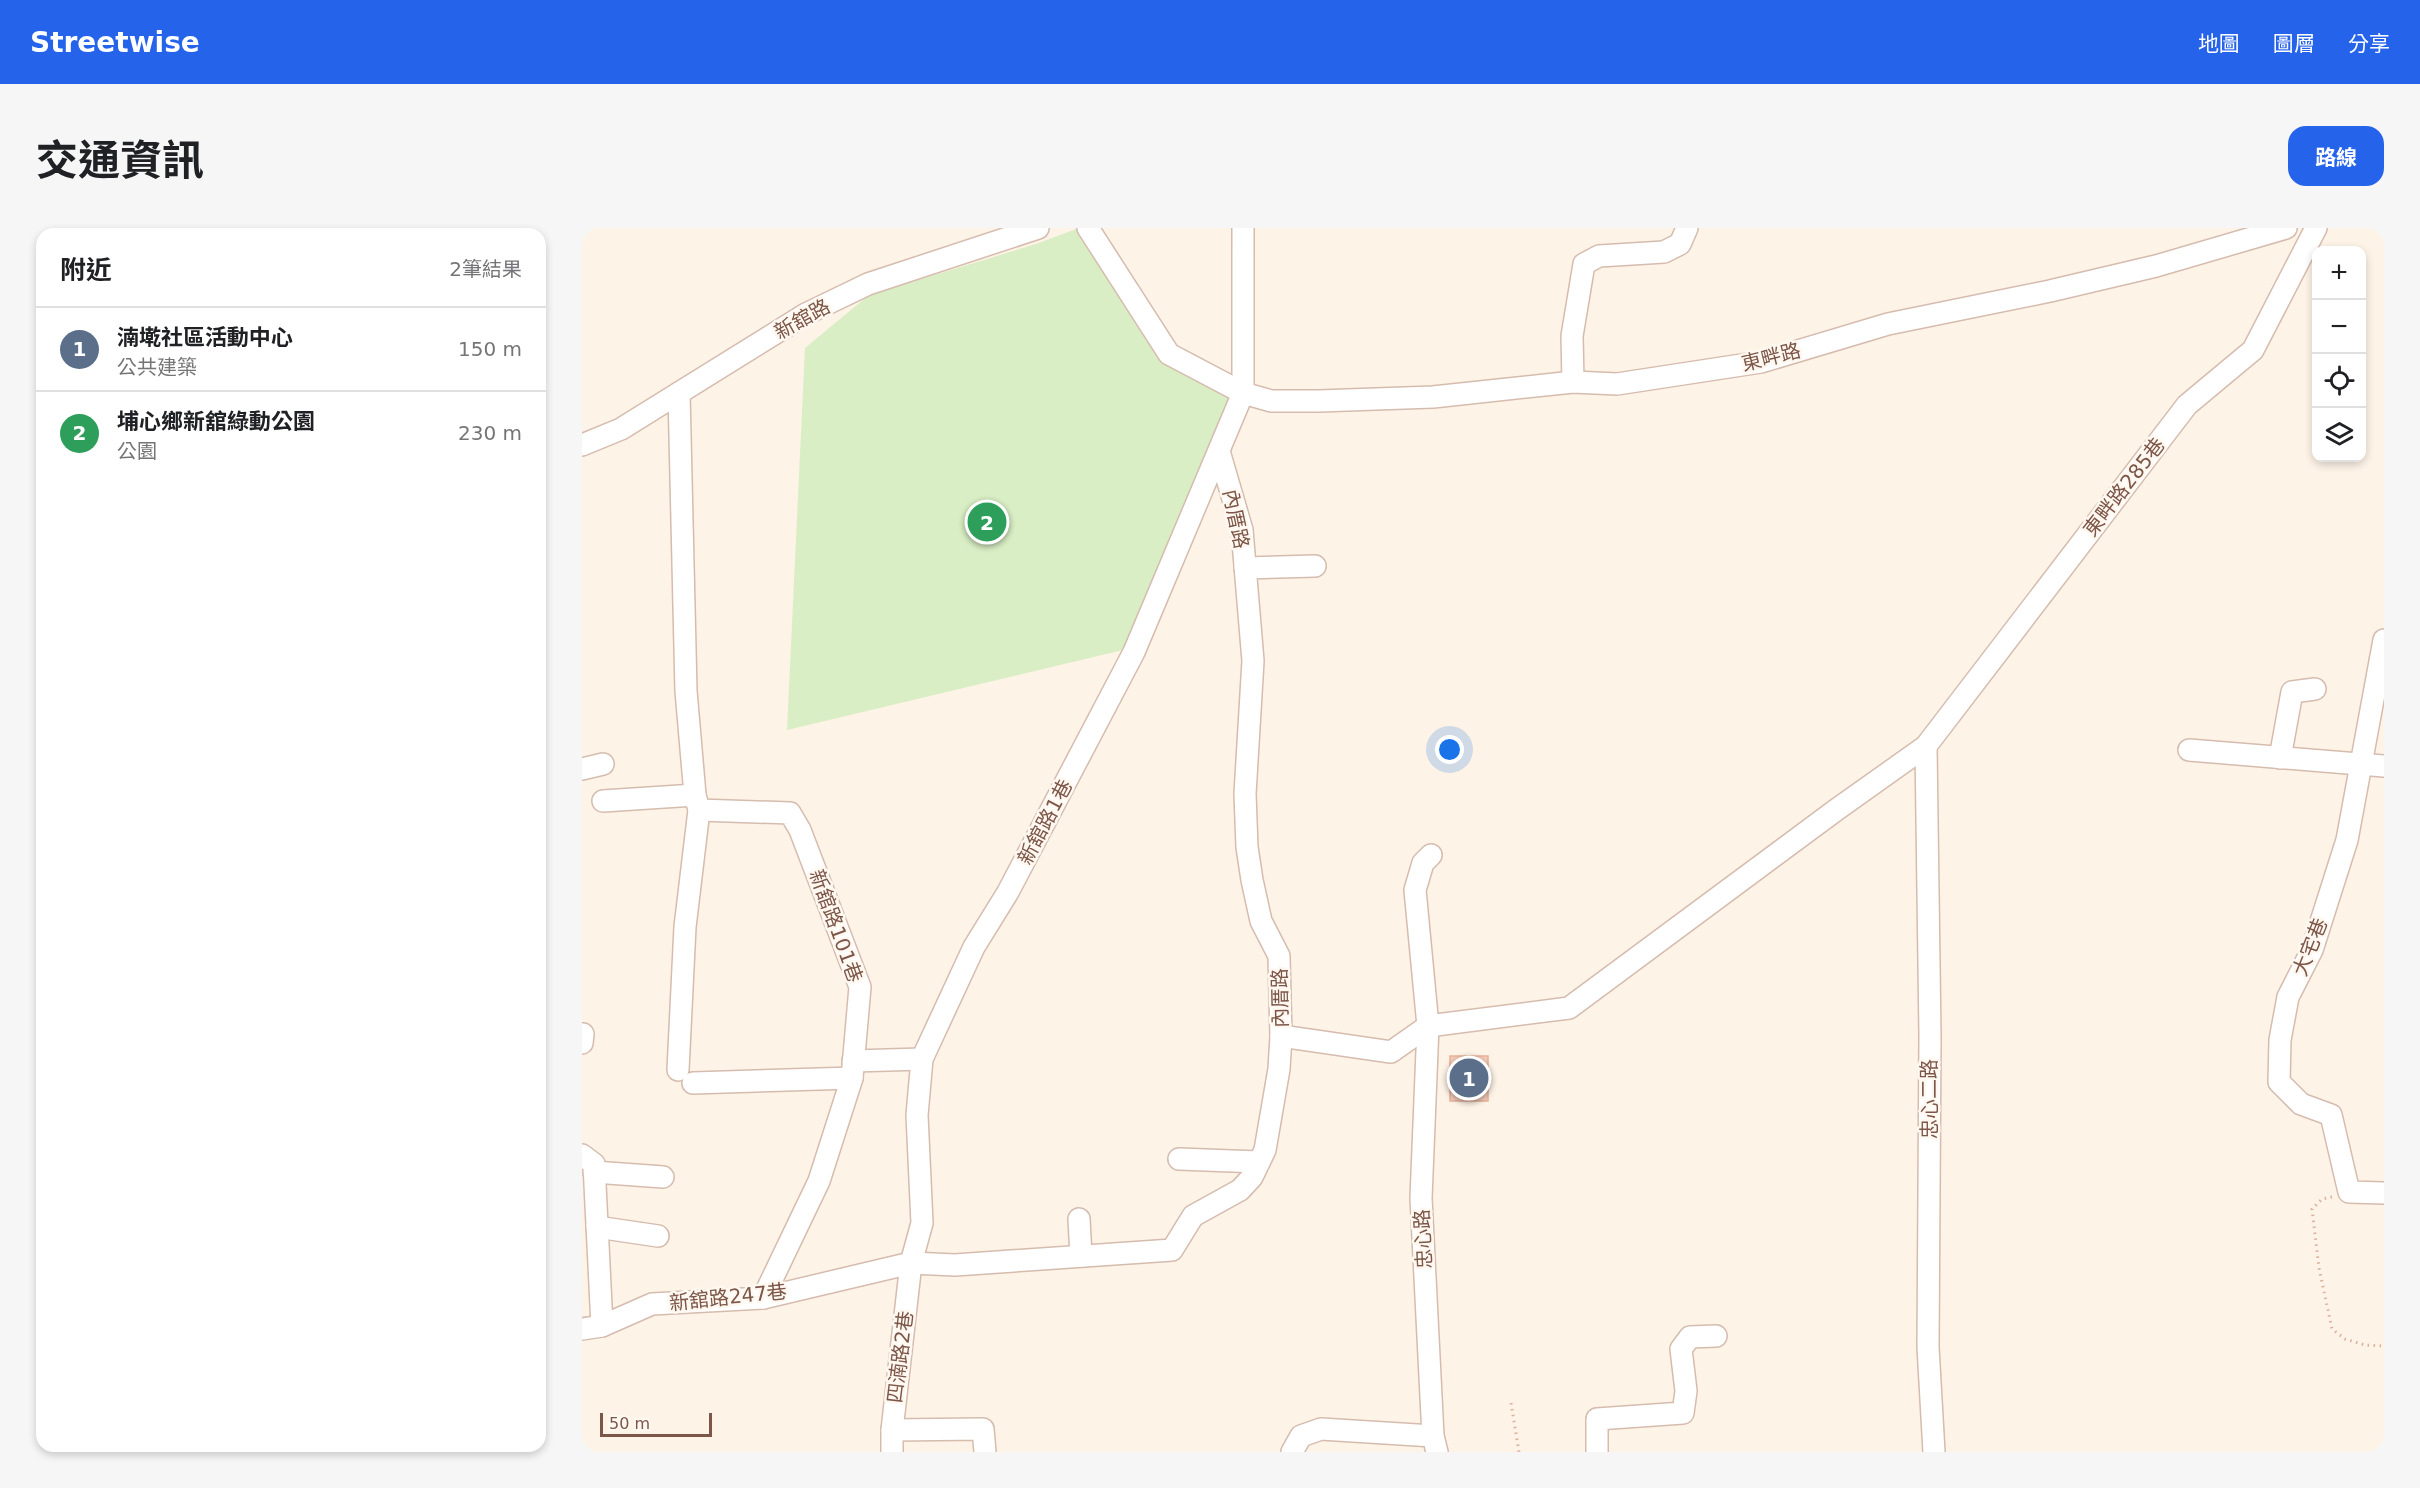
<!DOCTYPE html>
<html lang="zh-TW">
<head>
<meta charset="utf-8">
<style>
  :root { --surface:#fff; --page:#f6f6f6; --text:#202124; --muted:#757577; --line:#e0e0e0; --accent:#2563eb }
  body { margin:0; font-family:"DejaVu Sans","Noto Sans TC",sans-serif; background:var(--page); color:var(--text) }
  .controls { position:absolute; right:18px; top:18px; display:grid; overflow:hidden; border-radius:12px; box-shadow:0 3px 9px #0003 }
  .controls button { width:54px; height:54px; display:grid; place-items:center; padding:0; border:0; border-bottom:2px solid var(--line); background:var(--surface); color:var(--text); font:30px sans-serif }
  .scale { position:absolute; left:18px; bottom:15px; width:112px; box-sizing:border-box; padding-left:6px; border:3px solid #7c5648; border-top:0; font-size:16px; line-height:21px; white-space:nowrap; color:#7c5648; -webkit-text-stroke:4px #fff8f0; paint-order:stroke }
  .you { position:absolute; left:868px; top:522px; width:21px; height:21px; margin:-15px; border:4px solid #fff; border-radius:50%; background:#1a73e8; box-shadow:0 0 0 9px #1a73e833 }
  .badge { display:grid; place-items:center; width:39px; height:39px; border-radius:50%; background:var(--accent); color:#fff; font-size:20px; font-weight:700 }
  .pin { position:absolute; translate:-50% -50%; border:3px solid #fff; box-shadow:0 2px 6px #0006 }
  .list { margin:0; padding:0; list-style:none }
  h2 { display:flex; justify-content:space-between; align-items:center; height:78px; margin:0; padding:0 24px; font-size:26px }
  h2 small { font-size:20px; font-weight:400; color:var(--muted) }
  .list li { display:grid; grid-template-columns:39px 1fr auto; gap:18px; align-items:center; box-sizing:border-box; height:84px; padding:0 24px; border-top:2px solid var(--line) }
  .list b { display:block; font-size:22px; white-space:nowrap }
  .list p { margin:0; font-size:20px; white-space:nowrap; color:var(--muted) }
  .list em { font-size:20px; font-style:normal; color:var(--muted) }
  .icon { flex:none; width:33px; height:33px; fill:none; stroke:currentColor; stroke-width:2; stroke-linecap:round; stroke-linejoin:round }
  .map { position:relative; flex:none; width:1802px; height:1224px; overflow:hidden; border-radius:18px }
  header { display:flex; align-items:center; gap:36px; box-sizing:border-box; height:84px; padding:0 30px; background:var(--accent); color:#fff }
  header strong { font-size:28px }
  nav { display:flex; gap:33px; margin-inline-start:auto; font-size:21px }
  .intro { display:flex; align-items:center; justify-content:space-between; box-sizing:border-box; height:144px; padding:0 36px }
  h1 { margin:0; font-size:42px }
  .button { padding:15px 27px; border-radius:18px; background:var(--accent); color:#fff; font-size:21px; font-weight:700 }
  main { display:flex; gap:36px; padding:0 36px }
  aside { flex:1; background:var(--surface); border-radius:18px; box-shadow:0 3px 9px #0003 }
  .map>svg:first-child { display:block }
</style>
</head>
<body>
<header>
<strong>Streetwise</strong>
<nav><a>地圖</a><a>圖層</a><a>分享</a></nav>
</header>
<div class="intro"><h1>交通資訊</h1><a class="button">路線</a></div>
<main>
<aside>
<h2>附近<small>2筆結果</small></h2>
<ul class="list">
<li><span class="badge" style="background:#5c6f8a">1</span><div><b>湳墘社區活動中心</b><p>公共建築</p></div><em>150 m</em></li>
<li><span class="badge" style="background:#2e9e5b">2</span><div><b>埔心鄉新舘綠動公園</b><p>公園</p></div><em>230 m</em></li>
</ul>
</aside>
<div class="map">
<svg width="1802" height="1224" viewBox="0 0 1802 1224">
  <rect width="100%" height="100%" fill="#fef3e7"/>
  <!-- green -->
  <path fill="#d9eec4" d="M497,0H500L577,131L651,166L541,422L205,502L223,120L287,67L454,16Z"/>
  <!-- building -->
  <rect fill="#f6cebc" stroke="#ebb29b" stroke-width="1.5" x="868" y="828" width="38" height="45"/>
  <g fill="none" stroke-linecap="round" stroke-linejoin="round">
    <defs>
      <g id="minor">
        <path d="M506,0L587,126L661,165L689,173H737L851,169L991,154L1035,156L1179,134L1306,96L1468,63L1574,38L1704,0"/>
        <path d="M991,154L990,108L1002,36L1017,28L1082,24L1098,16L1105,0"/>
        <path d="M0,217L39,201L224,86L286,56L456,0"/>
        <path d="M663,340L733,338"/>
        <path d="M1802,412L1765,612L1730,722L1706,769L1698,812L1697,854L1719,876L1749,887L1767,964L1802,965"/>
        <path d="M1344,518L1348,809L1346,1119L1352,1224"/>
        <path d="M1607,522L1802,538"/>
        <path d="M1698,530L1710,464L1733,461"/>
        <path d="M0,541L21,536"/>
        <path d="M21,573L113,567"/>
        <path d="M117,582L208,585L218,602L278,759L270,850L237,953L181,1070"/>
        <path d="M849,627L841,635L833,662L846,798L839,970L851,1208L855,1224"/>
        <path d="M699,808L809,824L846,798L987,780L1254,582L1344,518L1605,177L1671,122L1734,0"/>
        <path d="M0,815L1,806"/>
        <path d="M271,833L340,831"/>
        <path d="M96,842L103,699L117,582L113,567L104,463L97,165"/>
        <path d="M111,855L270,850"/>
        <path d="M0,927L12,936L20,1098"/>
        <path d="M597,931L677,934"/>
        <path d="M12,944L81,949"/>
        <path d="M497,991L499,1028"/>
        <path d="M15,999L76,1008"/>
        <path d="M0,1101L20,1098L70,1076L181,1070L329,1035L373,1037L590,1022L611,988L658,962L670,949L683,922L697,841L699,808L697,728L679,693L670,652L665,619L663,566L671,433L660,302L637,223"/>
        <path d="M310,1202L401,1201L403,1224"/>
        <path d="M310,1224V1202L329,1035L340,995L335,887L340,831L392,719L426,664L552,424L661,165V0"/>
        <path d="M710,1224L719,1208L739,1201L851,1208"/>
        <path d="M1015,1224V1191L1101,1185L1104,1163L1099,1121L1108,1109L1134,1108"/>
      </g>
    </defs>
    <!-- minor casing -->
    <use href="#minor" stroke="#d5bcae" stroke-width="24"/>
    <!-- path -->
    <g stroke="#dcb19e" stroke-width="3" stroke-dasharray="1.5 4.5" stroke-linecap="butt">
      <path d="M1750,969L1740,971L1730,981L1737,1040L1750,1101L1763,1111L1783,1117L1802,1118"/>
      <path d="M929,1175L937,1224"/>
    </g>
    <!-- minor -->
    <use href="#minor" stroke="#fff" stroke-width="21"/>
  </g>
  <g text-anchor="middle" stroke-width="5" stroke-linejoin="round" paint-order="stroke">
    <!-- street labels -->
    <g font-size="20" fill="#7c5648" stroke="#fff8f0">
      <text transform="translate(220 91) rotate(-29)" y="7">新舘路</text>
      <text transform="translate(1189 129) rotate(-14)" y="7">東畔路</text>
      <text transform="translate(1542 259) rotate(-52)" y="7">東畔路285巷</text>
      <text transform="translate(654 291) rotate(78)" y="7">內厝路</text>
      <text transform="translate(463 594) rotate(-62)" y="7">新舘路1巷</text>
      <text transform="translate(254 698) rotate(70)" y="7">新舘路101巷</text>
      <text transform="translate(1728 719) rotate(-68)" y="7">大宅巷</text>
      <text transform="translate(698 770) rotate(-91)" y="7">內厝路</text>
      <text transform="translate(1347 871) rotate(-90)" y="7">忠心二路</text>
      <text transform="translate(841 1011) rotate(-93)" y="7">忠心路</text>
      <text transform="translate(146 1069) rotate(-6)" y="7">新舘路247巷</text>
      <text transform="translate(318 1129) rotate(-83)" y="7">四湳路2巷</text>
    </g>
  </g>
</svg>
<div class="controls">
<button>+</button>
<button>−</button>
<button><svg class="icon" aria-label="locate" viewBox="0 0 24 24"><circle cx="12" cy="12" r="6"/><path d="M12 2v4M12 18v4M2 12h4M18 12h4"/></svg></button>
<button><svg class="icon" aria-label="layers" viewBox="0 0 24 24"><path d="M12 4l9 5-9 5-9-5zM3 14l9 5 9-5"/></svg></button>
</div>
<div class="scale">50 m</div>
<div class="you"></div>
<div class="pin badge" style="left:887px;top:850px;background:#5c6f8a">1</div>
<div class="pin badge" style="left:405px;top:294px;background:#2e9e5b">2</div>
</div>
</main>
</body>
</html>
